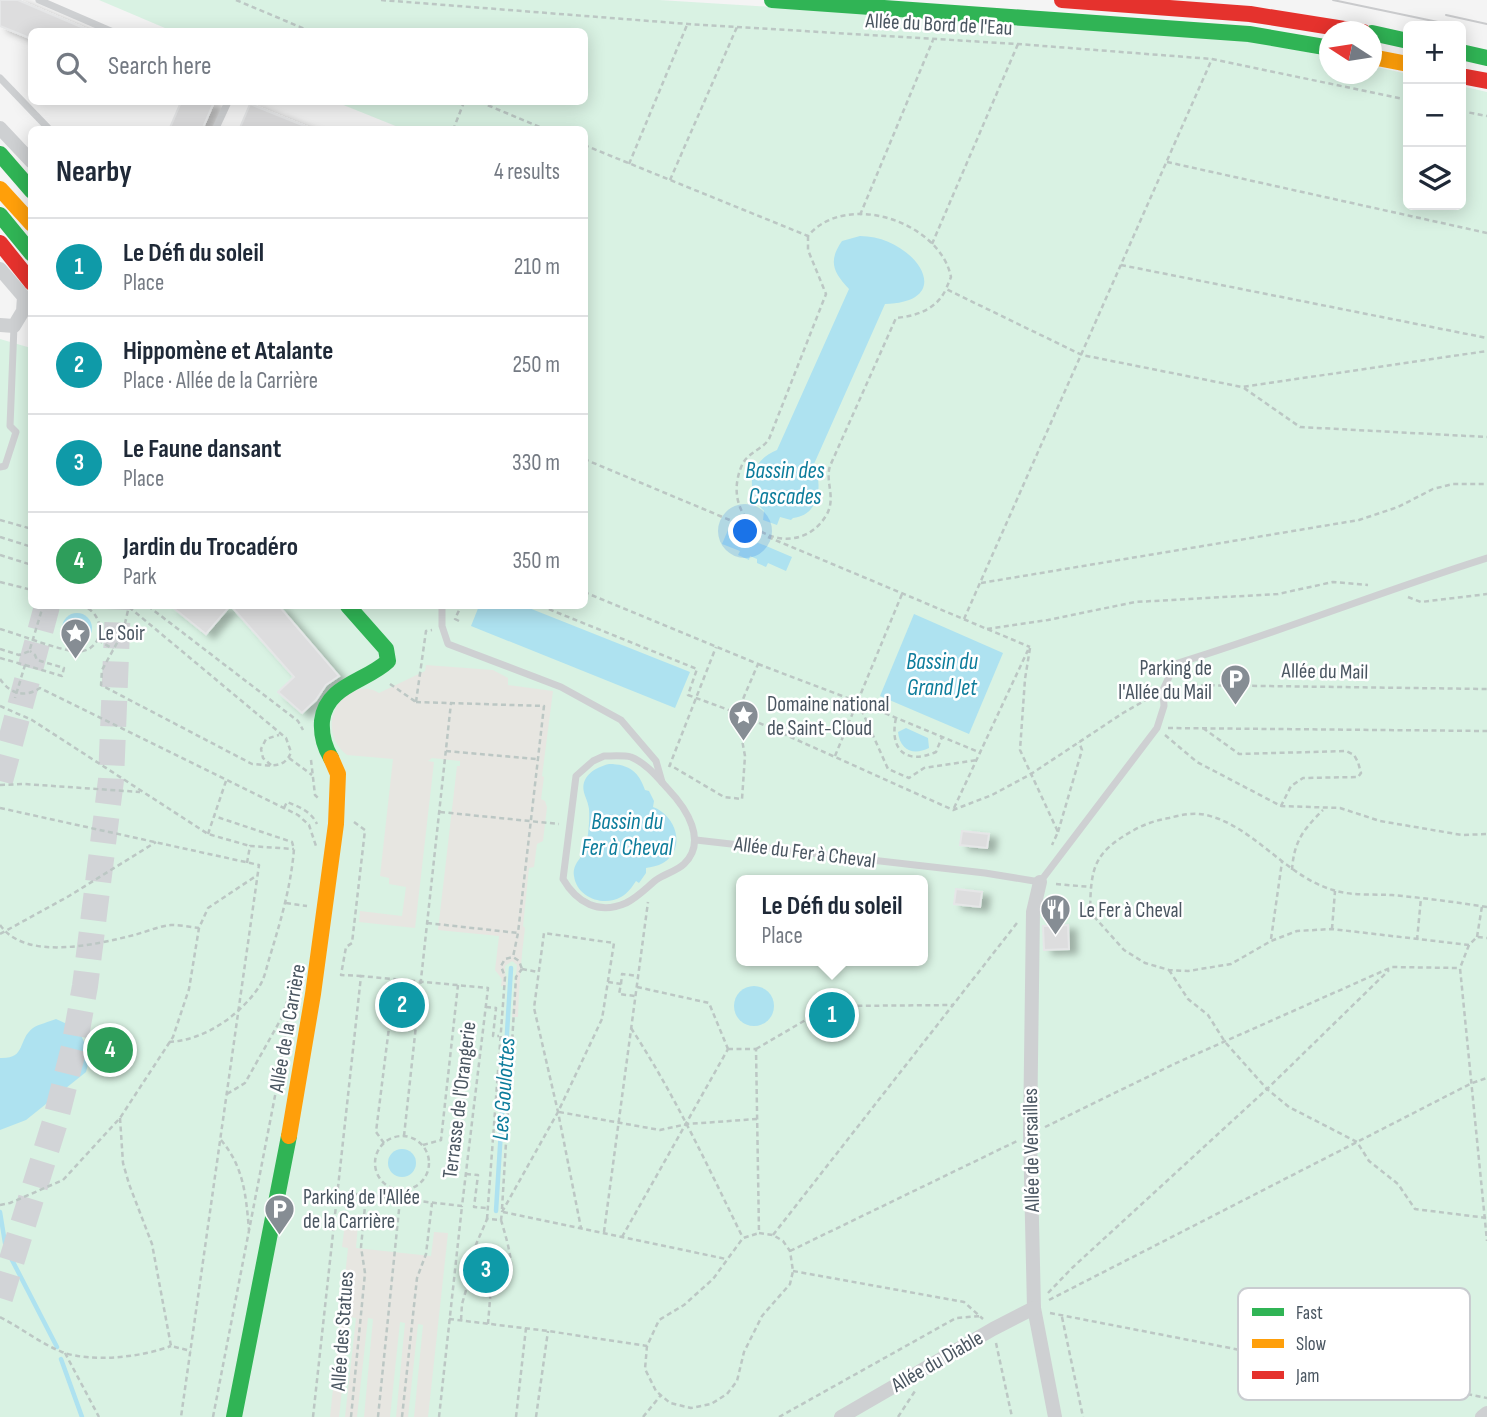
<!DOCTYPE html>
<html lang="en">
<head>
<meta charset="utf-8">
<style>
  :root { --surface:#fff; --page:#f2f2f3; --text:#1f2937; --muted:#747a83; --line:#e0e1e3; --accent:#0b8043 }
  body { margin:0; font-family:"Sofia Sans Condensed",sans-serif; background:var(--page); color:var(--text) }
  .controls { position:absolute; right:21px; top:21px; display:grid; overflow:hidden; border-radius:10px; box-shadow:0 4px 18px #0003 }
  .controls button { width:63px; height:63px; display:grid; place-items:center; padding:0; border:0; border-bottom:2px solid var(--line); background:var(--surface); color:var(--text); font:35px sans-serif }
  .compass { position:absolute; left:1319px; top:21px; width:63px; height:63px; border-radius:50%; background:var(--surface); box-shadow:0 4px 18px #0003; rotate:282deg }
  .you { position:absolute; left:746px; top:532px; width:24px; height:24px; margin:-18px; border:5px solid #fff; border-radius:50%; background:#1a73e8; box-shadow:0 0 0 10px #1a73e833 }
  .badge { display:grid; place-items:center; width:46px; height:46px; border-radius:50%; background:var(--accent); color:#fff; font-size:23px; font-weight:700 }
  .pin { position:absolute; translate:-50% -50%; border:4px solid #fff; box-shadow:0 2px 7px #0006 }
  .popup { position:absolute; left:736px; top:875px; width:192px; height:91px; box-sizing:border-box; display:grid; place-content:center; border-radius:10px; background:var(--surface); filter:drop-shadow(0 2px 5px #0005); font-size:23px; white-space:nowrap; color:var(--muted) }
  .popup b { font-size:26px; color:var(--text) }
  .popup::after { content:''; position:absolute; left:50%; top:100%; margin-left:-14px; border:14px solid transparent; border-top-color:var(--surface) }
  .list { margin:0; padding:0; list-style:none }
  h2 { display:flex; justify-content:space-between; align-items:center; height:91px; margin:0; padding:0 28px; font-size:30px }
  h2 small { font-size:23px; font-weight:400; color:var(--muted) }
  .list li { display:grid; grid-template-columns:46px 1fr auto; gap:21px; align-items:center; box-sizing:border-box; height:98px; padding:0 28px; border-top:2px solid var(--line) }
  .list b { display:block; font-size:26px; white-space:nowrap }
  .list p { margin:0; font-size:23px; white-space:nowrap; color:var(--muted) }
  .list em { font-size:23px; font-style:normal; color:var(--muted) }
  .icon { flex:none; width:38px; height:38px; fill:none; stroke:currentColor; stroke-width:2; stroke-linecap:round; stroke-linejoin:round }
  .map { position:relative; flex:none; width:1487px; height:1417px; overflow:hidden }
  .search { position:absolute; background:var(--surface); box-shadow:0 4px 18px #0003; left:28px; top:28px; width:560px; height:77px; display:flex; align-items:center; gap:18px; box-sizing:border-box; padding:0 24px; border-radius:10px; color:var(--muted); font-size:26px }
  .panel { position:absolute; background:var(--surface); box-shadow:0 4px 18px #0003; left:28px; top:126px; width:560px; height:483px; border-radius:10px }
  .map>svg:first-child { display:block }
</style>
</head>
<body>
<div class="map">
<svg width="1487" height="1417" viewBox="0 0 1487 1417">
  <defs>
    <filter id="shadow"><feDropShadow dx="8" dy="4.5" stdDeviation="3.5" flood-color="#0004"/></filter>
  </defs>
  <rect width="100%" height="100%" fill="#f4f4f4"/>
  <!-- green -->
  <path fill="#d9f2e3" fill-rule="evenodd" d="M99,0H659L1228,35L1329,57L1330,74H1372V66L1408,74V205H1461V86L1487,92V1417H0V339L31,348L32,606H584V130L403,129L336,102H584V32L172,31ZM741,880H923V961H741Z"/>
  <!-- sand -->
  <g fill="#e7e6e1">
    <path d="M426,665L493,670L508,678V685L553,691L542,776L544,777L541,799L545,801L547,807L543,841L537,844L534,867L529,868L523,926L525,928C521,958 519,987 518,1017H512L517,965L512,961L505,966L506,987L501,986L502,979L495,970L499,936L438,930L457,766H460V761L432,758L428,761L434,762L415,928L359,922L360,911L402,916L406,887L389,884V878L380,876L393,759L347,755C310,725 348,674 379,693L425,671Z"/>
    <path d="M345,1223L358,1224L356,1248L431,1256L434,1232L448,1233L428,1417H414L423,1325L418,1324L408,1417H396L405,1323L400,1322L390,1417H364L373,1319L368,1318L357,1417H345L356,1318L350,1317L339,1417H330L348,1248L342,1247Z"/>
  </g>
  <!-- water -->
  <g fill="#aee2f0">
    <path d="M860,236C914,236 960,302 885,304L814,464C823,484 820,515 793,518L791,520L780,517L777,525L763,520L764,511C744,490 749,461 777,450L849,289C833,272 828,261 842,241Z"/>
    <path d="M728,530L792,557L786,571L768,563L766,567L757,563V559L750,556L749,560L738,555L740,551L722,544Z"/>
    <path d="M479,606H524L690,672L675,708L471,626Z"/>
    <circle cx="77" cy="628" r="15"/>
    <path d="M914,614L1003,653L969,734L880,696Z"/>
    <path d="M906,728L928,738L929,748C913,756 900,750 898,732Z"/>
    <path d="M609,764C629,764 639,772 645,790L649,791L654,801L653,807C676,815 687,849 663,863C658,866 651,867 646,868V873L639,883L636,881C632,887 628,893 621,897C604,907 577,898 574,876C572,863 583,858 586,847C588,837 590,820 589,809C588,798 579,790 586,778C591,770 601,766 609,764Z"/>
    <circle cx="754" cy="1006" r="20"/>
    <path d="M56,1019L78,1029C85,1044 92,1055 86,1072L26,1120L0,1130V1058C27,1059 17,1040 33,1028C39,1024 49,1022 56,1019Z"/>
    <circle cx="402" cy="1163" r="14"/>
  </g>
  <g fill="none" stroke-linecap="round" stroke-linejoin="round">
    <!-- stream -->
    <g stroke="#aee2f0" stroke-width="4.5">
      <path d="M496,1211L511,968"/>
      <path d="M0,1212L5,1243L12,1260L57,1347"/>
      <path d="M61,1359L82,1417"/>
    </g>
  </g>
  <!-- building -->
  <g fill="#ddddde" stroke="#e5e6e7" stroke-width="2" filter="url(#shadow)">
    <path d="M0,0H18L93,32H32V39L0,26Z"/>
    <path d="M181,102H214L202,130H169Z"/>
    <path d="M250,104L312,129V130H239Z"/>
    <path d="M171,606H230L206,634Z"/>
    <path d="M231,606H279L339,676L326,685L316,700L302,713L278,692L294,677Z"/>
    <path d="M962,831L989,834L987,848L960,845Z"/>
    <path d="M956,889L982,892L980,907L954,904Z"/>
    <path d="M1068,925L1069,949L1044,950L1043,926Z"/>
  </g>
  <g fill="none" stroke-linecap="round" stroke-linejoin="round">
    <!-- highway-tunnel -->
    <g stroke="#d2d4d7" stroke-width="26" stroke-dasharray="26 13" stroke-linecap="butt">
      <path d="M0,781L47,606"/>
      <path d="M0,1298L55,1122L74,1047L85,986L111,780L118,606"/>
    </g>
    <!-- path -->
    <g stroke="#bcc7c4" stroke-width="2.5" stroke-dasharray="5 3.5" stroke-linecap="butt">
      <path d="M236,0L312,32"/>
      <path d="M381,0L688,24L1018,44L1212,59L1408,100"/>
      <path d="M480,102L547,130"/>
      <path d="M1461,111L1487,116"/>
      <path d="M453,130L464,102"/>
      <path d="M584,145L808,236C846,190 940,222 951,277L946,289L1082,355L1242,387L1487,351"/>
      <path d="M1167,162L1487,233"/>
      <path d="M629,164L687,25"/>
      <path d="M670,180L737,27"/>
      <path d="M860,215L933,40"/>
      <path d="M808,236V250L826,294L769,439C762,450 748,452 742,465C715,527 797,567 827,514C836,497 825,482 830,466L896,318C917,316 937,309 946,289"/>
      <path d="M932,244L1018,44"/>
      <path d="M1121,265L1487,338"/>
      <path d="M1244,388L1300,427L1487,437"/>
      <path d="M584,459L756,531"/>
      <path d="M0,520L32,529"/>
      <path d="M0,537L32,547"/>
      <path d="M768,537L1030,647"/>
      <path d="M0,555L32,565"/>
      <path d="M0,582L32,590"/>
      <path d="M981,583L1359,520L1398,507L1433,489L1453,484H1487"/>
      <path d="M584,592L758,664L737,713L745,756L742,799L724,797L670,765"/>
      <path d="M1408,597L1421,602L1487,594"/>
      <path d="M148,606L298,721L303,730"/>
      <path d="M541,606L697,669L688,695L737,713L953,810L992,795L1031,774L1123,713L1153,696"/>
      <path d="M129,607L286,738L291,752C285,770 268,765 252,764L101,685L102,670L123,632L129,606"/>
      <path d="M964,619L1212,59"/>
      <path d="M459,621L455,619L461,606"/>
      <path d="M0,629C24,636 49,647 73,651C102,656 110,618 84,606"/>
      <path d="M987,629L1048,620L1135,602L1278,594L1333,582L1368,585"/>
      <path d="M98,640L113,649"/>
      <path d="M1030,648L1025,679L1020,750L1058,832L1052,845"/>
      <path d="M0,649L19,655L30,651"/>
      <path d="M30,649L43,606"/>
      <path d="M0,658L25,665L15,698"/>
      <path d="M758,664L858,702L981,753"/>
      <path d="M25,665L62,676L64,668L37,660L35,655L30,651"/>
      <path d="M0,679C10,694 25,698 40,688L44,690L298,815L309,825L316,846"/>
      <path d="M390,684L416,702"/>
      <path d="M1176,688L1189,685L1487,689"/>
      <path d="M416,702L544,706L518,933L513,957L519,961L522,969"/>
      <path d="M416,702L426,631L432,630"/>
      <path d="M858,702L888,769L909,778L924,768L977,760"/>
      <path d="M0,706L32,720L208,834L250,846"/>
      <path d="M896,718C889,750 906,765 936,752L942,737"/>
      <path d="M1168,728L1487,731"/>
      <path d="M1203,728L1239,754L1346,751L1354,755L1358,762L1361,773L1358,777L1303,778L1291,786L1281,806"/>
      <path d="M1165,735L1197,762L1281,806L1340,808L1380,821L1462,835L1487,834"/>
      <path d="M446,751L537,759"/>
      <path d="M835,756L902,594"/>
      <path d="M289,758L312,775"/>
      <path d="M311,760L315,795L320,800"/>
      <path d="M271,765L263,758L261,749L266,739L279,735"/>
      <path d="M669,767L716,647"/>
      <path d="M0,785L24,784L140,792"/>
      <path d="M0,808L259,865L181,1417"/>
      <path d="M284,808L287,802C299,807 311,811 317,824"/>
      <path d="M954,808L1028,650"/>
      <path d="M440,812L559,824"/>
      <path d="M354,822L365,830L352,943L346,947L341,975L361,976"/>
      <path d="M1058,832L1082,750L1079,742"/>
      <path d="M208,834L226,781"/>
      <path d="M247,863L250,846L294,849"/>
      <path d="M1292,870C1294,841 1303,830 1323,810"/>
      <path d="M1056,884L1091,887"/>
      <path d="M286,903L307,906"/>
      <path d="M1487,907C1455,902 1424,898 1392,895C1373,894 1351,896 1333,890C1285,876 1254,826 1206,815C1194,812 1181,815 1169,818C1157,820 1145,824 1134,830C1093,853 1091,867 1090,912L1124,950L1145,963L1169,970L1188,971L1231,964L1271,941L1297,931L1332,929L1469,945L1477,937L1487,938"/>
      <path d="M427,923L518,933"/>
      <path d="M0,925C26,962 98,944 134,935C146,932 159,926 171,925C180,925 190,927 199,928"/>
      <path d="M1332,929L1335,891"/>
      <path d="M0,934L69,896L156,842"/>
      <path d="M1477,937L1482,906"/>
      <path d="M1271,939L1282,862"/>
      <path d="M1417,940L1421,898"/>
      <path d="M1469,945L1460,968L1487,1241"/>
      <path d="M522,969L538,972"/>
      <path d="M1169,970L1188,999L1208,1015L1225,1042L1267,1089L1289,1107L1357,1142L1369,1161L1398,1184L1415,1209L1487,1218"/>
      <path d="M608,982L621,984L619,994L635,996"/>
      <path d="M621,984L622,974L638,976"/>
      <path d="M637,987L709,1003L728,1049"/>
      <path d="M486,1007L496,1008L493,1036H499"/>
      <path d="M631,1028C675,1095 708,1167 743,1238"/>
      <path d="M169,1042C205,1040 239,1016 259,987C265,978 267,965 270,956C281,920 291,886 294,849L292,842L214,816"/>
      <path d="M728,1049H756L759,1233"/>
      <path d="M756,1049L809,1018L819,1002L839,1006L954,1005"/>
      <path d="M227,1094L245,1083L281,1019L297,973"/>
      <path d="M559,1112L660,1130L687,1124L757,1119"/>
      <path d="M120,1118L123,1163L129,1184L152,1244L171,1346L191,1351"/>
      <path d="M1045,1127L1174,1064L1392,967L1460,968"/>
      <path d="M404,1136L451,703"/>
      <circle cx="402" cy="1163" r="27"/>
      <path d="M221,1140C244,1167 246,1196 249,1230"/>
      <path d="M384,1143L376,1132L395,979"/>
      <path d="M423,1145L441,1140L458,985"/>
      <path d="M466,1174L478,1175L474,1207L486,1208"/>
      <path d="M0,1205L10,1203L63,1180L120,1118L173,1037L189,989L199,928L208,908L256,876"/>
      <path d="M502,1209L516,977L522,969"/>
      <path d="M503,1212L726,1259"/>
      <path d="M487,1219L505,977L501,966L505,959L513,957"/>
      <path d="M501,1220C505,1234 516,1267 509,1280C502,1295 474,1287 471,1271C469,1254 481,1235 487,1219L501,1220L502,1212L558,1112L602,1019L614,943L544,933L534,1008L558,1112L581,1228"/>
      <path d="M604,1232L648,902"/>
      <path d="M759,1233L773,1235L783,1241L790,1251L793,1271L790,1284L762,1316L744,1352L737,1381L727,1394L711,1404L691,1408L670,1403L656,1391L645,1369L647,1346L659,1320L684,1305L713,1279L743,1238Z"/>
      <path d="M773,1235L1017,923"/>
      <path d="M622,1237L728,1049"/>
      <path d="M790,1251L1017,1141"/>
      <path d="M793,1271L964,1302L983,1319"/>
      <path d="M1048,1293L1072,1268L1267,1089L1389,970"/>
      <path d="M1049,1300L1472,1083L1487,1078"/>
      <path d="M1050,1313L1487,1398"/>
      <path d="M0,1317C21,1328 40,1343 62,1352C92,1363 142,1357 171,1346"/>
      <path d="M1062,1317L1083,1417"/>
      <path d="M449,1319L548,1331L647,1346"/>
      <path d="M461,1320L462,1304L471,1273"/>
      <path d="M488,1324L491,1287"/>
      <path d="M996,1343L1012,1417"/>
      <path d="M65,1353L99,1417"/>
      <path d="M213,1417L280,1070L291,994"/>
      <path d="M313,1417L361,976L488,988L462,1206L339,1192"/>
      <path d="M351,1417L365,1273L361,1247L366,1196"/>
      <path d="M378,1417L401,1190"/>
      <path d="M402,1417L417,1278L426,1254L432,1203"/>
      <path d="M439,1417L462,1206"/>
      <path d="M516,1417L526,1328"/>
      <path d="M536,1417L548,1331"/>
      <path d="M643,1417L661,1395"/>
      <path d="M779,1417L956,1318L981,1316"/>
      <path d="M898,1417L915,1391"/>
    </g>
    <!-- lane -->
    <g stroke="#ced0d2" stroke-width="7">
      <path d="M39,0L113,32"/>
      <path d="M0,78L50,130"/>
      <path d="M215,130L228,102"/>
      <path d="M0,467L5,466L16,432L10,426L14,326"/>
      <path d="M442,606V626L448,644L561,687L621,720L656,761L662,782"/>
      <path d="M604,756C612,756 624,755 631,757C646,763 658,778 668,789C686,808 708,841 684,864C677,871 664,874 656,880C646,888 638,897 626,903C599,915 577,903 563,879L576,776L593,761Z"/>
      <path d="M696,840L985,873L1040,882L1157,728L1164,706L1163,690L1175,664C1280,632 1382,591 1487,558"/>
    </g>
    <!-- street -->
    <g stroke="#ced0d2" stroke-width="14">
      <path d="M0,128L32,162"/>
      <path d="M0,269L24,297L23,311L14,326L0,325"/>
      <path d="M1040,882L1033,912L1030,1134L1034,1308L1055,1417"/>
      <path d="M841,1417L993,1329L1034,1308"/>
      <path d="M1482,1417L1487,1413"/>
    </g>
    <!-- fast -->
    <g stroke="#30b455" stroke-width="16">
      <path d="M772,0L1249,34L1330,48"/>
      <path d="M1372,33L1408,41"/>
      <path d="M1461,52L1487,58"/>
      <path d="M0,154L32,191"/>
      <path d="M0,215L32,254"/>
      <path d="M331,758C324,746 321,734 322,721C326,685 366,682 388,661L386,649L348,606"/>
      <path d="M234,1417L289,1136"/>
    </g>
    <!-- slow -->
    <g stroke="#ff9f0a" stroke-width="16">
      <path d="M1372,57L1408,64"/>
      <path d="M0,189L32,224"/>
      <path d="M289,1136L313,994L336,824L338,774L331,758"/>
    </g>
    <!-- jam -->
    <g stroke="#e5322d" stroke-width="16">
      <path d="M1062,0L1250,14L1363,32"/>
      <path d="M1461,76L1487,81"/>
      <path d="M0,243L32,283"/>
    </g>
    <!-- tram -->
    <g stroke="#c9cacc" stroke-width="2">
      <path d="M1333,0L1457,26"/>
      <path d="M1446,15L1487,24"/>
    </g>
  </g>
  <!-- icons -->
  <defs>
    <symbol id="sight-pin" viewBox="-11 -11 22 30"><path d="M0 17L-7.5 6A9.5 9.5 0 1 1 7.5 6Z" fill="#868d94" stroke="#fff"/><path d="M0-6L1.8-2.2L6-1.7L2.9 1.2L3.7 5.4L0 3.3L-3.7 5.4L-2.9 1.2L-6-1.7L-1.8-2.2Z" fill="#fff"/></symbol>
    <symbol id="parking-pin" viewBox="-11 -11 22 30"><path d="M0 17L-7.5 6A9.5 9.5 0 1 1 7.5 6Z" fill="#868d94" stroke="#fff"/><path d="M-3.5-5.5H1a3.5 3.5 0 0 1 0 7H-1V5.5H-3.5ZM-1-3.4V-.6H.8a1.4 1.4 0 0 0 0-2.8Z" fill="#fff"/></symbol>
    <symbol id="restaurant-pin" viewBox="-11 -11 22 30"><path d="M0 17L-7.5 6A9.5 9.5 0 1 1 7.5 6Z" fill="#868d94" stroke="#fff"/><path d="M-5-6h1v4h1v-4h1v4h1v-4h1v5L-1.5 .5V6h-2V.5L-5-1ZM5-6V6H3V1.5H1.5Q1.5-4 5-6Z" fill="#fff"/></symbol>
  </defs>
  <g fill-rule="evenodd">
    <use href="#sight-pin" x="58" y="616" width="35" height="47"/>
    <use href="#parking-pin" x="1218" y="662" width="35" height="47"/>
    <use href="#sight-pin" x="726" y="698" width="35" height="47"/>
    <use href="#restaurant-pin" x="1038" y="892" width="35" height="47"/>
    <use href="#parking-pin" x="262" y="1192" width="35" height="47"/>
  </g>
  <g text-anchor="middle" stroke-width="5" stroke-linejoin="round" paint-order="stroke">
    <!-- street labels -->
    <g font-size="21" fill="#4a5661" stroke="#fff">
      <text transform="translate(939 24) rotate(3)" y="7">Allée du Bord de l'Eau</text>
      <text transform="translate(1325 671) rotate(1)" y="7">Allée du Mail</text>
      <text transform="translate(805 852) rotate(7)" y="7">Allée du Fer à Cheval</text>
      <text transform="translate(287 1028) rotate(-80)" y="7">Allée de la Carrière</text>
      <text transform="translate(459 1100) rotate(-83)" y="7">Terrasse de l'Orangerie</text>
      <text transform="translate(1031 1150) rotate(-91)" y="7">Allée de Versailles</text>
      <text transform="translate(342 1331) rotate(-86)" y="7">Allée des Statues</text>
      <text transform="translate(937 1361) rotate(-30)" y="7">Allée du Diable</text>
    </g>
    <!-- poi labels -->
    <g font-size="21" fill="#4a5661" stroke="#fff" text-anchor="start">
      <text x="98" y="640">Le Soir</text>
      <text x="1212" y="675" text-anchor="end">Parking de<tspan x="1212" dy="24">l'Allée du Mail</tspan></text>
      <text x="767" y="711">Domaine national<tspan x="767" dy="24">de Saint-Cloud</tspan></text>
      <text x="1079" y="917">Le Fer à Cheval</text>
      <text x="303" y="1204">Parking de l'Allée<tspan x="303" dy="24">de la Carrière</tspan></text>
    </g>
    <!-- water labels -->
    <g font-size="23" font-style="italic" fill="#0c7c9b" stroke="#fff">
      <text x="785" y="478">Bassin des<tspan x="785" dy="26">Cascades</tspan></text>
      <text x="942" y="669">Bassin du<tspan x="942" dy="26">Grand Jet</tspan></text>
      <text x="627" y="829">Bassin du<tspan x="627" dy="26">Fer à Cheval</tspan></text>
      <text transform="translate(503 1089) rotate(-86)" y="8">Les Goulottes</text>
    </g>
  </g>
  <!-- legend -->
  <rect x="1238" y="1288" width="232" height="112" rx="10" fill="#fff" stroke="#c9ccd0" stroke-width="2"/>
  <rect x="1252" y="1308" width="32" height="8" fill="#30b455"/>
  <rect x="1252" y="1339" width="32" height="9" fill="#ff9f0a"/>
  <rect x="1252" y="1371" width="32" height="8" fill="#e5322d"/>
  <g font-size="19" fill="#4a5661">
    <text x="1296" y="1319">Fast</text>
    <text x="1296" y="1350">Slow</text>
    <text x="1296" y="1382">Jam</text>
  </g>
</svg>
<div class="controls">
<button>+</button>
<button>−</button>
<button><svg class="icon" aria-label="layers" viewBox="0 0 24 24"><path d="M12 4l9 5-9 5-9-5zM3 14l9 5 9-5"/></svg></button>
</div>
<svg class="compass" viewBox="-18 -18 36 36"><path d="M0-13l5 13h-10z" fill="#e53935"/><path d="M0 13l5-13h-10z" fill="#747a83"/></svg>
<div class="you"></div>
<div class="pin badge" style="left:832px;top:1015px;background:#0f9aa8">1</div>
<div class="popup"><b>Le Défi du soleil</b>Place</div>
<div class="pin badge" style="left:402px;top:1005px;background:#0f9aa8">2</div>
<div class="pin badge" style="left:486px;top:1270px;background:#0f9aa8">3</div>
<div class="pin badge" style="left:110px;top:1050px;background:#2e9e5b">4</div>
<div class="search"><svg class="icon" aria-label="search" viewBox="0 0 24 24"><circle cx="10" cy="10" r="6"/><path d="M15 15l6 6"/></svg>Search here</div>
<section class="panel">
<h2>Nearby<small>4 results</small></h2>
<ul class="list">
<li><span class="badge" style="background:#0f9aa8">1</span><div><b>Le Défi du soleil</b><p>Place</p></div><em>210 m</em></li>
<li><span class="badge" style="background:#0f9aa8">2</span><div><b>Hippomène et Atalante</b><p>Place · Allée de la Carrière</p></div><em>250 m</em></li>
<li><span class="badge" style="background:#0f9aa8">3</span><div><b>Le Faune dansant</b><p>Place</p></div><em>330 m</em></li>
<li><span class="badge" style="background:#2e9e5b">4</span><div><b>Jardin du Trocadéro</b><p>Park</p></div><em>350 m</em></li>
</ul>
</section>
</div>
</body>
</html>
